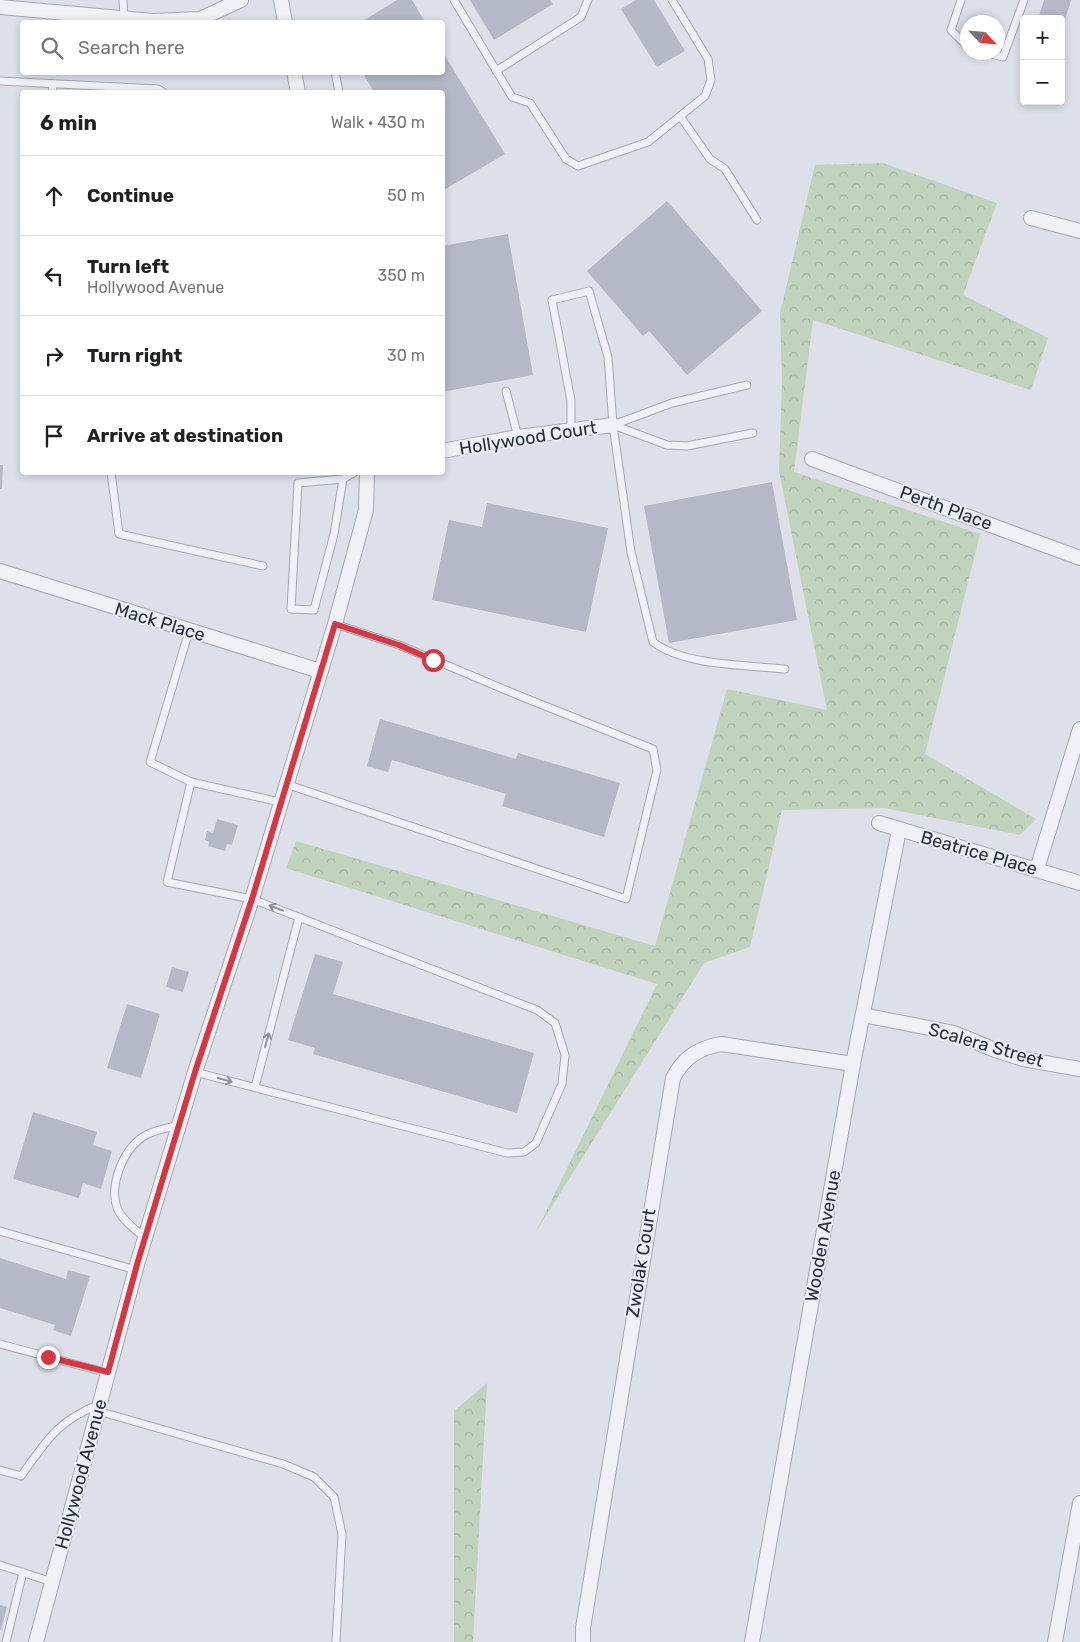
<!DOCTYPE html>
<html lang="en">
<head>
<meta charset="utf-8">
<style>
  :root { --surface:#fff; --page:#f2f2f2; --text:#202124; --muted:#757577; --line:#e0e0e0 }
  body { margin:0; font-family:Rubik,sans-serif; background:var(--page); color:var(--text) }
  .controls { position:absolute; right:15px; top:15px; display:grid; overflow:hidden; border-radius:5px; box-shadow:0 2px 8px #0003 }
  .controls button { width:45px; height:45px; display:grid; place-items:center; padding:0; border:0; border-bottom:1px solid var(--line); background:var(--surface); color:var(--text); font:25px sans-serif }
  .compass { position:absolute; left:960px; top:15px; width:45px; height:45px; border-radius:50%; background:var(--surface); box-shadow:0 2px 8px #0003; rotate:116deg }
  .stop { position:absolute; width:15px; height:15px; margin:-11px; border:4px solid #d63843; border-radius:50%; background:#fff }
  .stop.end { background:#d63843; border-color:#fff; box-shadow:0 1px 5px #0008 }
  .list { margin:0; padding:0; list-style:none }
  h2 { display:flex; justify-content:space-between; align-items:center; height:65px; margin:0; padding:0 20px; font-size:21px }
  h2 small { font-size:16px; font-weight:400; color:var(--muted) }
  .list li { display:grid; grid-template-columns:32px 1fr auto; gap:15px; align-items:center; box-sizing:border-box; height:80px; padding:0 20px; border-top:1px solid var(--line) }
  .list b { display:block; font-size:19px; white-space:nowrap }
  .list p { margin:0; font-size:16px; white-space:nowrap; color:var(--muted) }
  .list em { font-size:16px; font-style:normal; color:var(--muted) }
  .icon { flex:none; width:28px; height:28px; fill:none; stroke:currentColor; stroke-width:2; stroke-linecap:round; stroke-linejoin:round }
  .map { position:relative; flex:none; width:1080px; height:1642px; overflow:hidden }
  .search { position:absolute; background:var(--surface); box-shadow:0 2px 8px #0003; left:20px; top:20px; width:425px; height:55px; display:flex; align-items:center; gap:12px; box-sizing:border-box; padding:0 18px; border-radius:5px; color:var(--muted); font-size:19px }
  .panel { position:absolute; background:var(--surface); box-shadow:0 2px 8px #0003; left:20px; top:90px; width:425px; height:385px; border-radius:5px }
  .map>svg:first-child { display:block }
</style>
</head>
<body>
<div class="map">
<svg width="1080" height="1642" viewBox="0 0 1080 1642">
  <defs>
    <pattern id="forest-crowns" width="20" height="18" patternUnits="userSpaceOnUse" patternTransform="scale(1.25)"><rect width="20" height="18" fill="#c1d2bd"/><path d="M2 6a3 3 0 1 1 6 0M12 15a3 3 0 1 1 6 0" fill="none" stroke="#a6b5a4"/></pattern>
  </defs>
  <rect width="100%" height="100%" fill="#dde0e8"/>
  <!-- forest -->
  <g fill="url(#forest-crowns)">
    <path d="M883,163L997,203L963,295L1048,338L1031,390L813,320L794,472L980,534L925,754L1036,819L1020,835L884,808L782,810L750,947L704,963L536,1232L657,984L286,868L296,841L655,946L727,689L827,710L779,471L782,382L780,313L815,165Z"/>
    <path d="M487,1383L473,1642H454V1411Z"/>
  </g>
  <!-- building -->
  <g fill="#b4b9c5">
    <path d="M397,0H412L425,22H364L363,21Z"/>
    <path d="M470,0H550L553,4L494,40Z"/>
    <path d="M636,0H654L685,51L657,67L621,9Z"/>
    <path d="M1044,0H1071L1062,31L1061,19H1038Z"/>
    <path d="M442,51L505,154L442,191V92H374L362,72H442Z"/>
    <path d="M667,201L762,311L687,375L649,331L643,336L587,271Z"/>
    <path d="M508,234L533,375L442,392V246Z"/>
    <path d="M0,465H3L2,489H0Z"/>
    <path d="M772,482L797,620L669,643L644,506Z"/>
    <path d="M487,503L608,528L586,632L432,600L449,520L482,527Z"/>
    <path d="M380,719L516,759L518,753L620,783L604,837L502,806L506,794L392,760L388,772L367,766Z"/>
    <path d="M217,819L238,825L232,845L227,844L225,851L208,846L209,842L205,840L207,831L213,833Z"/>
    <path d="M315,954L343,962L333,994L534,1053L517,1113L313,1054L315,1048L288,1040Z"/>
    <path d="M172,967L189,972L183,992L166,987Z"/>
    <path d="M127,1004L160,1014L141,1078L107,1068Z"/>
    <path d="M33,1112L97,1132L93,1145L112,1151L101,1189L83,1183L79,1198L13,1179Z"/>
    <path d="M0,1258L66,1279L68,1270L90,1276L71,1336L53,1330L55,1325L0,1308Z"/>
    <path d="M0,1605L7,1607L1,1630H0Z"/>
  </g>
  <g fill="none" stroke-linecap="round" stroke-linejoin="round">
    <defs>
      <g id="lane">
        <path d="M123,0L124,18"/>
        <path d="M454,0L512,97L530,103L566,159L578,166L648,142L705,96L711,80L708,59L672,0"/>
        <path d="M961,0L951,30L968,47"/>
        <path d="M984,52L1003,57L1024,0"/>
        <path d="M496,71L581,17L588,0"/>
        <path d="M335,72L339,92"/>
        <path d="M0,81L158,89L163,92"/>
        <path d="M52,84L53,92"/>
        <path d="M680,116L710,159L725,169L757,220"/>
        <path d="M506,391L518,437"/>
        <path d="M613,425L667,445L687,446L753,433"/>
        <path d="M613,425L672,403L747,385"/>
        <path d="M571,430V401L552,300L589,291L608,357L613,425L631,552L653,642C685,666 746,665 785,669"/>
        <path d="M111,472L119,534L263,566"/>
        <path d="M343,479L334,534L314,610L291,609L298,483L343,479L355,472"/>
        <path d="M189,631L150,762L191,782L280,802"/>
        <path d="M191,782L167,882L252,899L537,1010L555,1023L565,1055L562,1084L536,1143L524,1152L507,1153L195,1072"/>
        <path d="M286,784L626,899L657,770L653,749L520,696L399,645L335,624"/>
        <path d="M255,1087L299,917"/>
        <path d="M0,1231L136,1270"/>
        <path d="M145,1238C136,1230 123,1221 118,1210C108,1186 123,1148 146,1135C155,1130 169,1128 179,1125"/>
        <path d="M0,1344L108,1373"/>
        <path d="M98,1411L283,1464L314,1477L334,1497L342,1534L336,1642"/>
        <path d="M0,1470L21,1476C47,1440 57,1421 100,1404"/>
        <path d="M0,1565L52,1582"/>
        <path d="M6,1642L23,1572"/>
      </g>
      <g id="street">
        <path d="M281,0L285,22"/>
        <path d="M0,7L153,21L200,19L241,0"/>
        <path d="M294,72L298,92"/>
        <path d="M1031,218L1080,231"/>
        <path d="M442,451L518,437L613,425"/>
        <path d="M812,459L1080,558"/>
        <path d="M0,571L320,671"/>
        <path d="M879,823L1080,883"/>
        <path d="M1037,869L1080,729"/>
        <path d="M863,1015L954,1033L995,1050L1023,1059L1080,1069"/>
        <path d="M36,1642L138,1261L195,1072L252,899L335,624L366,510L367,472"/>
        <path d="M583,1642V1628L673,1078C684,1057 699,1048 721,1044L853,1064"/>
        <path d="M752,1642L853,1064L899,830"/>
        <path d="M1055,1642L1080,1503"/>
      </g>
    </defs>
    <!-- lane casing -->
    <use href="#lane" stroke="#a2a7b2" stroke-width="9"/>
    <!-- street casing -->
    <use href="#street" stroke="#a2a7b2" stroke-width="16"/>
    <!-- lane -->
    <use href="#lane" stroke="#f0f1f6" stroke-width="7"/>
    <!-- street -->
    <use href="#street" stroke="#f0f1f6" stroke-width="14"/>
  </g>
  <!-- one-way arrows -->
  <defs><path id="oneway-shaft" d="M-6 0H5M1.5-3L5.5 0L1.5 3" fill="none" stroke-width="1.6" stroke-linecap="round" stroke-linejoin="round" transform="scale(1.25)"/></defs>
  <g stroke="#8a8f9a">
    <use href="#oneway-shaft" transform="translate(276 908) rotate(-159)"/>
    <use href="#oneway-shaft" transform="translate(267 1040) rotate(-75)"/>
    <use href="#oneway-shaft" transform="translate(225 1080) rotate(15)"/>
  </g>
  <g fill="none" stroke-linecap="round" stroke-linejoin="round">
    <!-- route -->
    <path stroke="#d63843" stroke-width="6" d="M48,1357L108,1372L138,1261L195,1072L252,899L335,624L399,645L433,660"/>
  </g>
  <g text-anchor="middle" stroke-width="4" stroke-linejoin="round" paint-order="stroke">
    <!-- street labels -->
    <g font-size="18" fill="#252d3f" stroke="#eceff5">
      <text transform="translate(528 438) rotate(-9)" y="6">Hollywood Court</text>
      <text transform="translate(946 508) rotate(20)" y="6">Perth Place</text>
      <text transform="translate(160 622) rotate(17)" y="6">Mack Place</text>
      <text transform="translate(979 853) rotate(16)" y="6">Beatrice Place</text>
      <text transform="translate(986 1045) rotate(16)" y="6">Scalera Street</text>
      <text transform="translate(823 1236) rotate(-80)" y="6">Wooden Avenue</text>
      <text transform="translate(641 1263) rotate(-81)" y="6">Zwolak Court</text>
      <text transform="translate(81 1474) rotate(-75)" y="6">Hollywood Avenue</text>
    </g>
  </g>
</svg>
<div class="controls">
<button>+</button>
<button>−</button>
</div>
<svg class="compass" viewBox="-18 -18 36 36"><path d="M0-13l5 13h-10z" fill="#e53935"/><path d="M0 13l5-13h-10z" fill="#757577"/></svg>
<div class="stop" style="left:433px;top:660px"></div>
<div class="stop end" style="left:48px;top:1357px"></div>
<div class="search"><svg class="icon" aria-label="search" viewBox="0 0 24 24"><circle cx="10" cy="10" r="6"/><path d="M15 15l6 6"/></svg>Search here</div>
<section class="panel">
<h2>6 min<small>Walk · 430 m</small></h2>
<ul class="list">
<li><svg class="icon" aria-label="ahead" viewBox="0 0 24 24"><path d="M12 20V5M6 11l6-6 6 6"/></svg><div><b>Continue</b></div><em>50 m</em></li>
<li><svg class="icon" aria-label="left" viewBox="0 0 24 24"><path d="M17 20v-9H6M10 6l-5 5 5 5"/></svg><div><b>Turn left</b><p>Hollywood Avenue</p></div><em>350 m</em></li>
<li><svg class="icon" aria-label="right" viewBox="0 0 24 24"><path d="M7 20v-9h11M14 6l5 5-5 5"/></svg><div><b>Turn right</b></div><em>30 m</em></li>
<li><svg class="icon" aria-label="arrive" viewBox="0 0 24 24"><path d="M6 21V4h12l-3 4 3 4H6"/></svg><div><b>Arrive at destination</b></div></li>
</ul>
</section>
</div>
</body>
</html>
